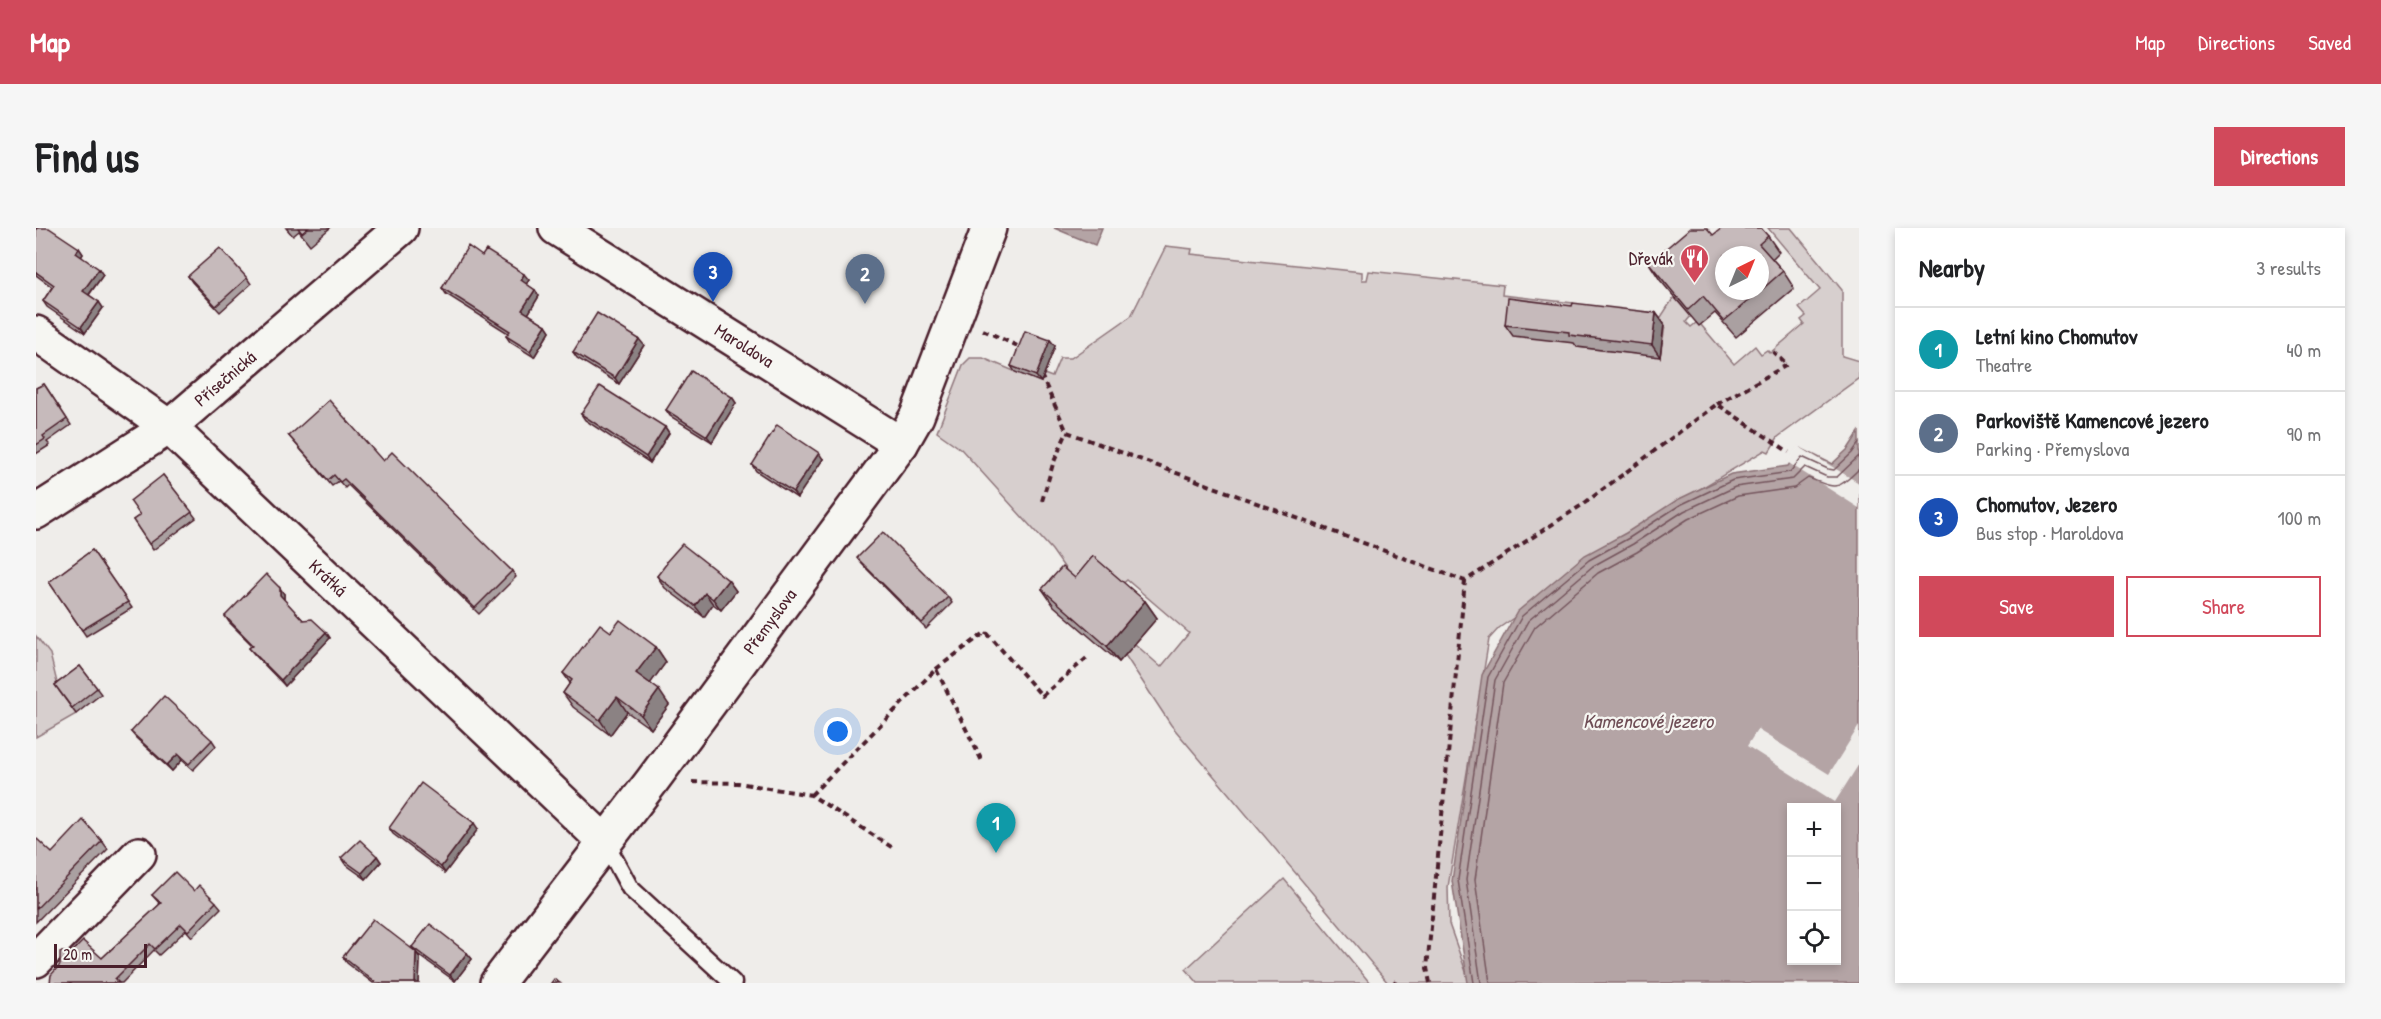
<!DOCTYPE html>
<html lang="en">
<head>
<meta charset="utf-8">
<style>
  :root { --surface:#fff; --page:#f6f6f6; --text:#202124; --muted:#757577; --line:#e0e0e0; --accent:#d1495b }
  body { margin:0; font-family:"Patrick Hand",sans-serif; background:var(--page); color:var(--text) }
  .controls { position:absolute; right:18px; bottom:18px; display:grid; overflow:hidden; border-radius:0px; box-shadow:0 3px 9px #0003 }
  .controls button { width:54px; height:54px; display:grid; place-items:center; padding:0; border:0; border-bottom:2px solid var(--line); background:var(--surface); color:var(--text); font:30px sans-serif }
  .compass { position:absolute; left:1679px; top:18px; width:54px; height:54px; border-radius:50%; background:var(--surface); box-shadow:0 3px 9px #0003; rotate:43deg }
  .scale { position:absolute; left:18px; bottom:15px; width:93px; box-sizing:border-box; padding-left:6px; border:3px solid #4a1f2b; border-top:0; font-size:16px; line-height:21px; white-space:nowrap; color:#4a1f2b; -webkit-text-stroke:4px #f6f6f2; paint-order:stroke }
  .you { position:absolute; left:802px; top:504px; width:21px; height:21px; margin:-15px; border:4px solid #fff; border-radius:50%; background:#1a73e8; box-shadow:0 0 0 9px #1a73e833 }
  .badge { display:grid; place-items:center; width:39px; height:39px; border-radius:50%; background:var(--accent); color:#fff; font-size:20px; font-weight:700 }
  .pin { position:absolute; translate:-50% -50px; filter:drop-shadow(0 2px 3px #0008) }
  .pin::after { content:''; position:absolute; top:32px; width:21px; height:18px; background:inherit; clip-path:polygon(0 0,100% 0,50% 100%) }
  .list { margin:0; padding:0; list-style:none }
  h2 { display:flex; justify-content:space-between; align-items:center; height:78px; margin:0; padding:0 24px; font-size:26px }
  h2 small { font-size:20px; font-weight:400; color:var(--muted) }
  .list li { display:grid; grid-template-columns:39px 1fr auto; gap:18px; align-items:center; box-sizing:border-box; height:84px; padding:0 24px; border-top:2px solid var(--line) }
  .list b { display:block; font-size:22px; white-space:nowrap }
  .list p { margin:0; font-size:20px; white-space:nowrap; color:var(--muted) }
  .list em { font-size:20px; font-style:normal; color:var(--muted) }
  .actions { display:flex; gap:12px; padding:18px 24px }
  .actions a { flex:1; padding:14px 0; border:2px solid var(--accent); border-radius:0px; text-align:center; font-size:21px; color:var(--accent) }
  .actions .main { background:var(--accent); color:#fff }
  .icon { flex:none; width:33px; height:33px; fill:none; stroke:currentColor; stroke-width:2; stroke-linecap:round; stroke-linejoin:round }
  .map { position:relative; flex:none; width:1823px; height:755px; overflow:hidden; border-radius:0px }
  header { display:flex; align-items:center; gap:36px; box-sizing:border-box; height:84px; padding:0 30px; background:var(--accent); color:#fff }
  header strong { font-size:28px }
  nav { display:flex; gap:33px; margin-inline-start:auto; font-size:21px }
  .intro { display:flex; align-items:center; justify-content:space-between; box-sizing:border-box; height:144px; padding:0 36px }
  h1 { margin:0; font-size:42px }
  .button { padding:15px 27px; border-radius:0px; background:var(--accent); color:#fff; font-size:21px; font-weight:700 }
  main { display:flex; gap:36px; padding:0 36px }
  aside { flex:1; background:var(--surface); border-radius:0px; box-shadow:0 3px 9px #0003 }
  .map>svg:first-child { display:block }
</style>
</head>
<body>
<header>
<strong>Map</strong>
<nav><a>Map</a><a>Directions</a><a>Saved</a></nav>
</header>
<div class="intro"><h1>Find us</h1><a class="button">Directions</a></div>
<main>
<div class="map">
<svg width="1823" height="755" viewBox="0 0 1823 755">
  <rect width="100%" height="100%" fill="#efedea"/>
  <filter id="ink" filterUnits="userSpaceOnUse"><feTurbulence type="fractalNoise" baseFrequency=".0167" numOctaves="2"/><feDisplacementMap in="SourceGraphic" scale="12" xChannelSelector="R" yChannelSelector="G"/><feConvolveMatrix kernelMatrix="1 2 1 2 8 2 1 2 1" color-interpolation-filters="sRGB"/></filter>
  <g filter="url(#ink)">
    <!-- green -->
    <g fill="#d7cfce" stroke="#90777c" stroke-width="1.5">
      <path d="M1732,0H1755L1806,62V128L1823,133V150L1742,209L1733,224L1729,222L1542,334L1546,343L1463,400L1453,411L1412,659L1413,696L1434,755H1352L1135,497L1089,427L1099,416L1125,439L1153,405L1091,352L1084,358L1044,362L1016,322L925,221L901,204L927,137L934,130H947L1004,154L1008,146L1016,149L1024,130H1035L1095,88L1130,18L1156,21L1155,26L1326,44V52H1331L1333,43L1467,57L1466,67L1537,75L1541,119L1624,129L1629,98L1624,96L1625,89L1638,69L1655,88L1650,94L1655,99L1660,95L1665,97L1698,136L1719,118L1725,126L1731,122L1734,125L1768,96L1765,92L1770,88L1763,80L1784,62Z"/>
      <path d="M0,408L14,426L23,463L40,486L0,509Z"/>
      <path d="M1248,651L1334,755H1162L1150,741Z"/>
    </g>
    <!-- water -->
    <g fill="#b4a4a5" stroke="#8a6f74" stroke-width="1.5" fill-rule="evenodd">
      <path d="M1018,0H1066L1059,17Z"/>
      <path d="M1823,204V755H1432L1416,653L1446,447L1481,384L1549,327L1590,305L1641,272L1695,246L1752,238L1764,220L1796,236L1812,221ZM1756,580H1800V732H1756Z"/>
    </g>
    <!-- pier -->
    <g fill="#efedea">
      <path d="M1762,218L1823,255V280L1751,234Z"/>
      <path d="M1823,498V536L1799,574L1711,518L1723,499L1722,502L1793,546Z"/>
    </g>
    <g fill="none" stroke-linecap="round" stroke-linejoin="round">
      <!-- shore -->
      <g stroke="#74545c" stroke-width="1.5">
        <path d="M1438,755L1422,652L1452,449L1486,388L1553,332L1593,310L1644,277L1697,252L1754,244L1766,229L1792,241L1798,242L1816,225L1823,215"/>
        <path d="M1445,755L1430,652L1459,452L1492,393L1557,338L1597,316L1648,283L1699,259L1757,251L1769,239L1791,249H1801L1823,228"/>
        <path d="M1454,755L1439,652L1467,455L1499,399L1562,345L1601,324L1652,291L1702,268L1758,260L1772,250C1800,260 1800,264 1823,241"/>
      </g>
      <defs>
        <path id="lane" d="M569,614L594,660L697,755"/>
        <g id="street">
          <path id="s1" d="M520,0L865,216"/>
          <path id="s2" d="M0,105L133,199L569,614"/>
          <path id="s3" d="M0,284L133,199L365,0"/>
          <path d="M0,732L103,626"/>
          <path id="s4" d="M461,755L616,553L865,216L881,188L953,0"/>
        </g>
      </defs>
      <!-- lane casing -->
      <use href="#lane" stroke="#4a1f2b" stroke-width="21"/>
      <!-- street casing -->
      <use href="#street" stroke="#4a1f2b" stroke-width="38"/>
      <!-- path -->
      <g stroke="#4a1f2b" stroke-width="4" stroke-dasharray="6 4.5" stroke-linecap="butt">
        <path d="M947,102L986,120"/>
        <path d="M1005,147L1031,204L1429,353L1546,277L1681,176L1753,224"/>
        <path d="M1681,176L1751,137L1737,124"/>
        <path d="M1006,273L1017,236L1031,204"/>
        <path d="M900,441L950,404L1006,468L1052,429"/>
        <path d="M656,554L702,555L775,567L857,620"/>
        <path d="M775,567L900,441L947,535"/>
        <path d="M1358,755L1360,753"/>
        <path d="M1394,755L1391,740L1429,353"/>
      </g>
      <!-- lane -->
      <use href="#lane" stroke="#f6f6f2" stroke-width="16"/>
      <!-- street -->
      <use href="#street" stroke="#f6f6f2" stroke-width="33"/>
    </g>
    <!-- wall -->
    <g fill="#aaa0a1" stroke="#4a1f2b" stroke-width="1.5">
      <path d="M0,0L43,20L47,26L45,29L67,47L53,67L63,74L67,80L49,105L11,79L7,73L16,59L0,47Z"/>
      <path d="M250,0H294L274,17L263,3L257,8Z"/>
      <path d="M1677,7L1732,8L1743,24L1736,31L1747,43L1758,60L1700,109L1679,85L1663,98L1624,52L1613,35Z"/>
      <path d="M446,28L493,52L490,56L499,62L503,68L492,86L510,97L514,103L498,129L474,114L470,108L472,105L410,66L406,60Z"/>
      <path d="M152,48L211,50L215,56L184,84L156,54Z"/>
      <path d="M1536,78L1620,85L1628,96L1624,129L1541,119L1538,115L1477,108L1469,97Z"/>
      <path d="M1014,112L1019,118L1005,154L979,144L975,138Z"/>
      <path d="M608,117L583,156L541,130L537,124Z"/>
      <path d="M8,156L35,197L11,214L14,217L0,226V160Z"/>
      <path d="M696,169L700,175L676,214L634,188L630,182Z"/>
      <path d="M545,186L629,199L633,205L614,235L549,192Z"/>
      <path d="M253,208L347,233L476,343L480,349L443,386L312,257L309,260L303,253L296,258Z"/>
      <path d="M787,231L761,270L720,243L716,237Z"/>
      <path d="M127,247L160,290L117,322L97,292L104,287Z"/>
      <path d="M56,322L96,380L50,408L13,354Z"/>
      <path d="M821,330L912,369L916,375L890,401L826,336Z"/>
      <path d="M630,334L692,352L700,363L685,382L677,376L668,389L629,360L621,348L631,336Z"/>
      <path d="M1039,350L1109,373L1121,390L1083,434L1018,378L1006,361Z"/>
      <path d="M248,366V372L267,392L290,404L294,410L249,458L218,426L213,420L216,417L193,394L189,388Z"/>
      <path d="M575,404L620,419L630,434L614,455L633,477L615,501L591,484L574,507L537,479L527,465L534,455L527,445Z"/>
      <path d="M44,438L65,466L40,486L19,457Z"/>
      <path d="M95,504L176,512L180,518L157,542L146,532L136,543L100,510Z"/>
      <path d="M353,600L442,601L409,645L357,606Z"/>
      <path d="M0,613L16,625L66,613L72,621L0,694Z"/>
      <path d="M341,628L345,634L330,651L309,636L305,630Z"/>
      <path d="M158,663L180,674L185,680L156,709L150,702L123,727L118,722L86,755H14L66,730L124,676L116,667Z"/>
      <path d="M376,719L431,725L436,731L419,753L380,725Z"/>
      <path d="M307,729L384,730L383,755H337L311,735Z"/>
    </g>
    <!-- shaded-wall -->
    <g fill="#8b8283" stroke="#4a1f2b" stroke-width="1.5">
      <path d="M43,20L47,26L44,31L40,25Z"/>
      <path d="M63,41L67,47L51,69L47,63Z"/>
      <path d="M488,46L493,52L489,58L485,52Z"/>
      <path d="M499,62L503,68L491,88L486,82Z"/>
      <path d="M63,74L67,80L49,105L45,99Z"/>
      <path d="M1620,85L1628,96L1624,129L1616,117Z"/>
      <path d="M510,97L514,103L498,129L494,123Z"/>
      <path d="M603,111L608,117L583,156L579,150Z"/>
      <path d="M1014,112L1019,118L1005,154L1000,148Z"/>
      <path d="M696,169L700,175L676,214L671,208Z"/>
      <path d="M629,199L633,205L614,235L610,229Z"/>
      <path d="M783,225L787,231L761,270L757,264Z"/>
      <path d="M692,352L700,363L685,382L677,371Z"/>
      <path d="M244,360L248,366V373L244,367Z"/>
      <path d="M669,365L677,376L668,389L659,378Z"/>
      <path d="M1109,373L1121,390L1083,434L1071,418Z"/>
      <path d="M290,404L294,410L249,458L245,452Z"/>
      <path d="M620,419L630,434L611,460L600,445Z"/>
      <path d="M623,462L633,477L615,501L605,487Z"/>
      <path d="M581,469L591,484L574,507L564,492Z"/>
      <path d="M142,526L146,532L136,543L131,537Z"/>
      <path d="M438,595L442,601L409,645L405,639Z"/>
      <path d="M341,628L345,634L330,651L326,645Z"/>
      <path d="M380,724L384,730L383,755H379Z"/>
      <path d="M431,725L436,731L419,753L414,747Z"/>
    </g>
    <!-- building -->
    <g fill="#c6babb" stroke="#4a1f2b" stroke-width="1.5">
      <path d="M0,0H13L43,20L40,25L63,41L47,63L63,74L45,99L7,73L18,57L0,44Z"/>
      <path d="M262,0H272L266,5Z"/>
      <path d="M1654,0H1671L1677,7L1686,0H1725L1732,8L1723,16L1747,43L1724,63V27H1688V63H1724L1688,93L1667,68L1652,82L1613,35Z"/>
      <path d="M432,18L446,28L450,22L488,46L485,52L499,62L486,82L510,97L494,123L470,108L474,103L406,60Z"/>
      <path d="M184,20L211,50L180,78L152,48Z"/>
      <path d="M1472,70L1536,78L1537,75L1620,85L1616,117L1533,107V104L1469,97Z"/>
      <path d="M561,85L603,111L579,150L537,124Z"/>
      <path d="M989,103L1014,112L1000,148L975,138Z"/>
      <path d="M655,143L696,169L671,208L630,182Z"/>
      <path d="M8,156L31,191L7,208L9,211L0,217V160Z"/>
      <path d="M564,158L629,199L610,229L545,186Z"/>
      <path d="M293,172L347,233L356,224L476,343L439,380L308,251L304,254L298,247L292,252L253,208Z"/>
      <path d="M741,197L783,225L757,264L716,237Z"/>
      <path d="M127,247L156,284L113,316L97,292L104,287L94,273Z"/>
      <path d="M847,304L912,369L886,395L821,330Z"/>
      <path d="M646,316L692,352L677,371L669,365L659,378L621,348L631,335L630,334Z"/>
      <path d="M56,322L92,374L46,402L13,354Z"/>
      <path d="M1057,328L1109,373L1071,418L1006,361L1026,339L1039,350Z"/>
      <path d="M230,346L244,360V367L267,392L276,391L290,404L245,452L213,420L217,417L189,388Z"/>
      <path d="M584,392L620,419L600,445L623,462L605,487L581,469L564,492L527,465L536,452L527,445L564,396L575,404Z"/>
      <path d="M44,438L61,460L36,480L19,457Z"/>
      <path d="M128,468L176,512L153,536L142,526L131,537L95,504Z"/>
      <path d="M385,555L438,595L405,639L353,600Z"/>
      <path d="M47,592L66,613L0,681V613L1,611L16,625Z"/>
      <path d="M324,612L341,628L326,645L305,630Z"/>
      <path d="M139,644L158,663L163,657L180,674L152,703L145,696L119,721L114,716L79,751L83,755H14L15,747L24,737V724H36L47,713L66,730L125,675L116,667Z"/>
      <path d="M337,691L380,724L379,755H340L307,729Z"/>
      <path d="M394,696L431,725L414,747L376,719Z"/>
      <path d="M518,751L524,755H515Z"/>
    </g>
  </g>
  <!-- icons -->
  <defs>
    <symbol id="restaurant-pin" viewBox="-11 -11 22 30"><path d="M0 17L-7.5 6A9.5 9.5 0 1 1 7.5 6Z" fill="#d1495b" stroke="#f6f6f2"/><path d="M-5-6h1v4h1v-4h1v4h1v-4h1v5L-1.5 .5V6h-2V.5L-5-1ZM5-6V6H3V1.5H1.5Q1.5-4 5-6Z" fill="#fff"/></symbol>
  </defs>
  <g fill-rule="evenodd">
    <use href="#restaurant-pin" x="1642" y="14" width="33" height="45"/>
  </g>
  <g text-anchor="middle" stroke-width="4.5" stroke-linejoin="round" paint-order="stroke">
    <!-- poi labels -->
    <g font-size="18" fill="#4a1f2b" stroke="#f6f6f2" text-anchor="end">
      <text x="1637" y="37">Dřevák</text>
    </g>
    <!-- street labels -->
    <g font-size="18" fill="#4a1f2b" stroke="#f6f6f2">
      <text dy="6" stroke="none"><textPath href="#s1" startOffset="222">Maroldova</textPath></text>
      <text dy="6" stroke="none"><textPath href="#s3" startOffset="232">Přísečnická</textPath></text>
      <text dy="6" stroke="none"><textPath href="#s2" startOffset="382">Krátká</textPath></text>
      <text dy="6" stroke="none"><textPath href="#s4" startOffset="453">Přemyslova</textPath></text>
    </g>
    <!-- water labels -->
    <g font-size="20" font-style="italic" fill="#6f4e56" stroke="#f6f6f2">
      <text x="1612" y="500">Kamencové jezero</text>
    </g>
  </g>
</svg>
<div class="controls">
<button>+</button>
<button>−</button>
<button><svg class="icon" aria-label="locate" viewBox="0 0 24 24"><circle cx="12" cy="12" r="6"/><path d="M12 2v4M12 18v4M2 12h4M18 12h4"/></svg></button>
</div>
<svg class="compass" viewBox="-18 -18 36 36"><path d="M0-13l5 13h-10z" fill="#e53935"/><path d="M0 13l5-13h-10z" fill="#757577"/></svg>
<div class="scale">20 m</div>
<div class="you"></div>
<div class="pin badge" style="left:960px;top:625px;background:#0f9aa8">1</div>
<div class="pin badge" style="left:829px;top:76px;background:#5c6f8a">2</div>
<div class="pin badge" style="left:677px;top:74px;background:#1a4fb4">3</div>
</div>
<aside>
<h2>Nearby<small>3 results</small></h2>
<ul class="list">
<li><span class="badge" style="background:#0f9aa8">1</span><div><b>Letní kino Chomutov</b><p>Theatre</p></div><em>40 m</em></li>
<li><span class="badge" style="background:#5c6f8a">2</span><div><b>Parkoviště Kamencové jezero</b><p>Parking · Přemyslova</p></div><em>90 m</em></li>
<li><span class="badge" style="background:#1a4fb4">3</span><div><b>Chomutov, Jezero</b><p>Bus stop · Maroldova</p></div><em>100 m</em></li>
</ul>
<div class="actions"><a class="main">Save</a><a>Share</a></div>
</aside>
</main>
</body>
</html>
